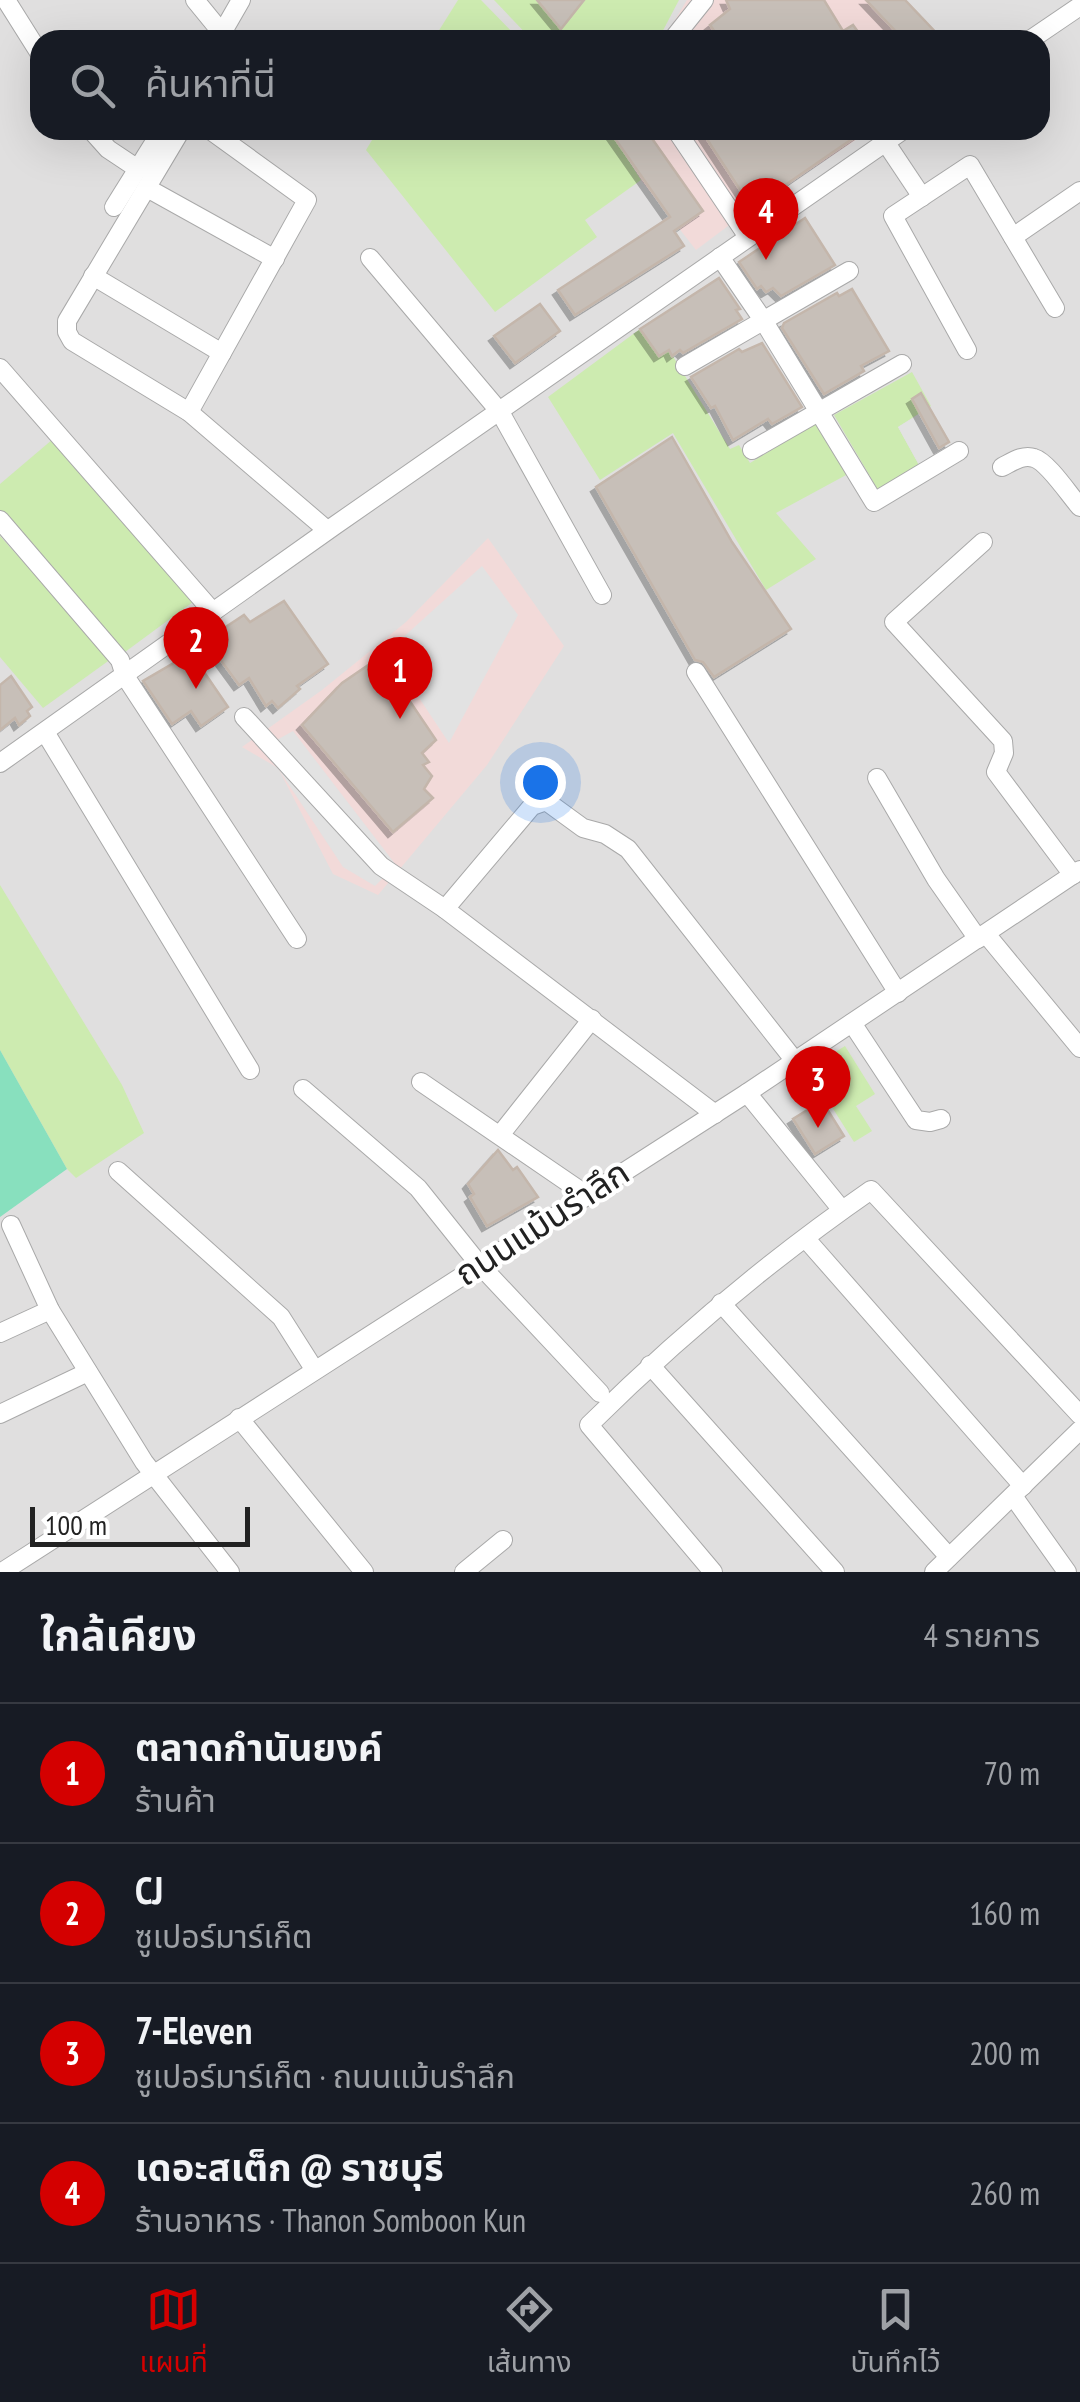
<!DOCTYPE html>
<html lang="th">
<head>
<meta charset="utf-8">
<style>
  :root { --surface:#171b24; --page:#20242c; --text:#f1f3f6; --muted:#9ea1a6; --line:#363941; --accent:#d40000 }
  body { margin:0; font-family:"PT Sans Narrow","Noto Sans Thai",sans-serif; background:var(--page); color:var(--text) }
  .scale { position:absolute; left:30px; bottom:25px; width:220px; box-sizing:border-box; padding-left:10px; border:5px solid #222; border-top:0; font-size:28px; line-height:35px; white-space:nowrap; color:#222; -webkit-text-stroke:8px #fff; paint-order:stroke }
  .you { position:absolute; left:540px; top:782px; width:35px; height:35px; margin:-25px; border:8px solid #fff; border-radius:50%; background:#1a73e8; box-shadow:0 0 0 15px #1a73e833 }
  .badge { display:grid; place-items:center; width:65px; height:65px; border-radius:50%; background:var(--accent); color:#fff; font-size:32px; font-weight:700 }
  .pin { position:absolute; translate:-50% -82px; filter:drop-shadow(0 2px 5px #0008) }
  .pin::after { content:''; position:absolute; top:52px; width:35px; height:30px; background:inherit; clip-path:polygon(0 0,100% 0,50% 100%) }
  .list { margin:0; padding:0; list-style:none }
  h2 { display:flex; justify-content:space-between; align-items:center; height:130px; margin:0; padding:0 40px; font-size:42px }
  h2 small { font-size:32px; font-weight:400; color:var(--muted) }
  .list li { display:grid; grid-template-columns:65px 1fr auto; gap:30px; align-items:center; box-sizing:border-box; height:140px; padding:0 40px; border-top:2px solid var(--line) }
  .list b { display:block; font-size:38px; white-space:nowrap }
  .list p { margin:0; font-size:32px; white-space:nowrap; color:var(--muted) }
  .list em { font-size:32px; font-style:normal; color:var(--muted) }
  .icon { flex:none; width:55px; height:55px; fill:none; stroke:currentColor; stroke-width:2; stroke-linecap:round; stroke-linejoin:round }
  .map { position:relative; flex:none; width:1080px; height:1572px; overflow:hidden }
  .search { position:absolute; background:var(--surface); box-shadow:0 10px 40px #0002; left:30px; right:30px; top:30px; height:110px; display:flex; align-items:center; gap:25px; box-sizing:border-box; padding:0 35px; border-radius:30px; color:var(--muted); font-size:38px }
  .sheet { height:690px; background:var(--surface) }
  nav { display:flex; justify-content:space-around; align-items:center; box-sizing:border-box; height:140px; border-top:2px solid var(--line); background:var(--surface); font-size:28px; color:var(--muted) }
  nav a { display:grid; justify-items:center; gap:5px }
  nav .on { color:var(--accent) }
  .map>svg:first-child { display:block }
</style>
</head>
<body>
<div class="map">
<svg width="1080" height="1572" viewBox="0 0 1080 1572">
  <defs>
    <filter id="shadow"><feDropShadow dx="-5" dy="5" stdDeviation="0" flood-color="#0004"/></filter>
  </defs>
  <rect width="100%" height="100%" fill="#f2efe9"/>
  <!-- residential -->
  <path fill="#e0dfdf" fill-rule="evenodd" d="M0,0H1080V1572H0ZM40,40H1040V130H40Z"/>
  <!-- commercial -->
  <g fill="#f2dad9">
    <path d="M687,0H906L944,40H663Z"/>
    <path d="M609,130H871L752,208L696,250L641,180Z"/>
    <path d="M488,538L564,646L487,765L378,895L333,874L278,768L242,747L322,690L406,622Z"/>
  </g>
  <!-- grass -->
  <g fill="#cdebb0">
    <path d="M458,0H481L520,40H433Z"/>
    <path d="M494,0H679L658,40H532Z"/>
    <path d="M378,130H609L641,180L585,220L597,237L495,312L366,150Z"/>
    <path d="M640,329L669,350L730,449L739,445L750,463L817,422L848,474L776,513L816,559L766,590L673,433L600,480L548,397Z"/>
    <path d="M912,372L931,406L898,427L919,465L878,490L834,415Z"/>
    <path d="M53,439L197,599L125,652L0,510V484Z"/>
    <path d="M0,536L111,659L43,708L0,657Z"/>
    <path d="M0,885L122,1085L144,1133L76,1178L67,1169L0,1050Z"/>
    <path d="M845,1046L875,1094L856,1106L872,1131L854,1142L808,1069Z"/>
  </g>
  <!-- pitch -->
  <path fill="#88e0be" d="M0,1050L67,1169L0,1217Z"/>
  <!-- parking -->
  <g fill="#e2e2e2">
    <path d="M929,408L951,446L919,465L898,427Z"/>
    <path d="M482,566L518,615L449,743L388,651Z"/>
    <path d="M293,731L396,865L375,886L343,867L264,747Z"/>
    <path d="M808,1069L826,1096L782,1127L762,1097Z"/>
  </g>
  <!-- building -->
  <g fill="#c7bfb8" stroke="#c4b6ab" stroke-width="2.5" filter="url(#shadow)">
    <path d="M537,0H584L561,29Z"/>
    <path d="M726,0H824L843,31L853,25L864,40H721L710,25L730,9Z"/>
    <path d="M866,0H905L943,40H904Z"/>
    <path d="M609,130H646L703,211L674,231L684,246L575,315L558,290L670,217Z"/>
    <path d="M701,130H865L752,208Z"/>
    <path d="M805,218L835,265L781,296L773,288L766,292L761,286L757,289L739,262Z"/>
    <path d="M719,278L740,309L736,310L742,319L683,353L680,350L672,356L669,350L659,356L640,329Z"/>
    <path d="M852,289L889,351L861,366L864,371L824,394L782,328L784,323L837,293L839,296Z"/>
    <path d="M540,304L560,331L515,363L494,336Z"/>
    <path d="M762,343L802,407L772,424L768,419L733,440L715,406L711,408L691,377L739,349L742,352Z"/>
    <path d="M921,393L949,442L939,448L912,399Z"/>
    <path d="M672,437L732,542L791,629L714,677L703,662L695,660L596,487Z"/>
    <path d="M284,601L328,664L297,686L300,689L278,708L272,701L266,706L249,678L239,685L206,640L244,615L250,622Z"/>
    <path d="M191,653L228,707L201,726L191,711L172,724L143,681Z"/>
    <path d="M380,657L436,740L422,753L429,762L423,765L432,776L424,789L433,798L393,832L302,725L342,683Z"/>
    <path d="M11,676L32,707L27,711L30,716L19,725L15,718L0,730V685Z"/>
    <path d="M822,1101L844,1136L815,1154L793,1119Z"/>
    <path d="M498,1150L513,1170L517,1167L538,1197L487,1226L470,1197L474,1194L468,1184Z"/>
  </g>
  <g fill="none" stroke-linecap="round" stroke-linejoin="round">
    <defs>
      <g id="minor">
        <path d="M6,0L40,54"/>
        <path d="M195,0L222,33"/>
        <path d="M218,40L241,0"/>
        <path d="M672,40L704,0"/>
        <path d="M1030,40L1080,6"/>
        <path d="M91,130L108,149L138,169"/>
        <path d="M181,130L67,321V332L72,341L189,412L327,530"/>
        <path d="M676,130L748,237"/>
        <path d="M886,143L922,197"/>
        <path d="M147,188L275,259"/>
        <path d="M114,207L162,130"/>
        <path d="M1013,237L1080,191"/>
        <path d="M720,257L763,320L874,502L959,451"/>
        <path d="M370,258L500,412L602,595"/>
        <path d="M93,276L222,353"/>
        <path d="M967,350L893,216L970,165L1055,308"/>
        <path d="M685,366L849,271"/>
        <path d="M0,368L213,612"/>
        <path d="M189,412L307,200L210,130"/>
        <path d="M752,450L902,364"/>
        <path d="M1002,467C1012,462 1023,454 1034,458C1048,462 1070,496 1080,507"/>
        <path d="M0,520L120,660L125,676L297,939"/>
        <path d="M983,542L894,622L1003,741L1004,753L996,772L1073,875"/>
        <path d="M696,672L898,993"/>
        <path d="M244,717L381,866L445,909L715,1114"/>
        <path d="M45,732L250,1070"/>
        <path d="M0,763L334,526L903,130"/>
        <path d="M877,778L936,879L978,939"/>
        <path d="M445,909L532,806L546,801L583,828L605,834L628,849L795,1061"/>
        <path d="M986,934L1080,1048"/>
        <path d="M852,1023L916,1120L930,1122L941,1119"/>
        <path d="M421,1082L585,1194"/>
        <path d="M303,1089L418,1188L478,1263L600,1393"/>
        <path d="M747,1093L842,1210"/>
        <path d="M500,1135L592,1019"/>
        <path d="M118,1171L281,1317L314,1369"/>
        <path d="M11,1225L50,1310L144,1462L230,1572"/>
        <path d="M806,1239L1023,1486"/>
        <path d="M721,1303L949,1557"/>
        <path d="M0,1333L50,1310"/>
        <path d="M650,1365L835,1572"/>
        <path d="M0,1414L88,1372"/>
        <path d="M239,1418L364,1572"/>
        <path d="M1013,1496L1067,1572"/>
        <path d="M2,1572L747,1093L1080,870"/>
        <path d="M464,1572L503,1540"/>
        <path d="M713,1572L589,1425C676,1339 770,1260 871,1190L1080,1415"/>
        <path d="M934,1572L1080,1430"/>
      </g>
    </defs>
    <!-- minor casing -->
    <use href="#minor" stroke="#a9a9a9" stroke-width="20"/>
    <!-- minor -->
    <use href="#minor" stroke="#fff" stroke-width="18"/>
  </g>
  <g text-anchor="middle" stroke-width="8" stroke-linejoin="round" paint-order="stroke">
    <!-- street labels -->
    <g font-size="35" fill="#222" stroke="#fff">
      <text transform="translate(542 1223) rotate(-33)" y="12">ถนนแม้นรำลึก</text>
    </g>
  </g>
</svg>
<div class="scale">100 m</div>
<div class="you"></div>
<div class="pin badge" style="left:400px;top:719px">1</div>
<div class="pin badge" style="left:196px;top:689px">2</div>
<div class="pin badge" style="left:818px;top:1128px">3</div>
<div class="pin badge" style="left:766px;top:260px">4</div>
<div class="search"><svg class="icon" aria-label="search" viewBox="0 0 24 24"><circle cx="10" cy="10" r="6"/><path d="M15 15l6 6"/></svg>ค้นหาที่นี่</div>
</div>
<section class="sheet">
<h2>ใกล้เคียง<small>4 รายการ</small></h2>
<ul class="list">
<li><span class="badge">1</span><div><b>ตลาดกำนันยงค์</b><p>ร้านค้า</p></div><em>70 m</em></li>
<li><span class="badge">2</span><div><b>CJ</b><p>ซูเปอร์มาร์เก็ต</p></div><em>160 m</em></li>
<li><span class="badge">3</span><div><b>7-Eleven</b><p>ซูเปอร์มาร์เก็ต · ถนนแม้นรำลึก</p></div><em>200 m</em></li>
<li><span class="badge">4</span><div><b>เดอะสเต็ก @ ราชบุรี</b><p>ร้านอาหาร · Thanon Somboon Kun</p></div><em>260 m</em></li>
</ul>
</section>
<nav>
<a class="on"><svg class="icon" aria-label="map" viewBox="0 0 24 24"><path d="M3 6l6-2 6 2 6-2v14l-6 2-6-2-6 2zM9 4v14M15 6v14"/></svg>แผนที่</a>
<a><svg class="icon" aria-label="directions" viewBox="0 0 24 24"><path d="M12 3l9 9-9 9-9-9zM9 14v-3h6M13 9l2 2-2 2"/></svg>เส้นทาง</a>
<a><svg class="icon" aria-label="saved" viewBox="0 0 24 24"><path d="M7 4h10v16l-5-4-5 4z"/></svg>บันทึกไว้</a>
</nav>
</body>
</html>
